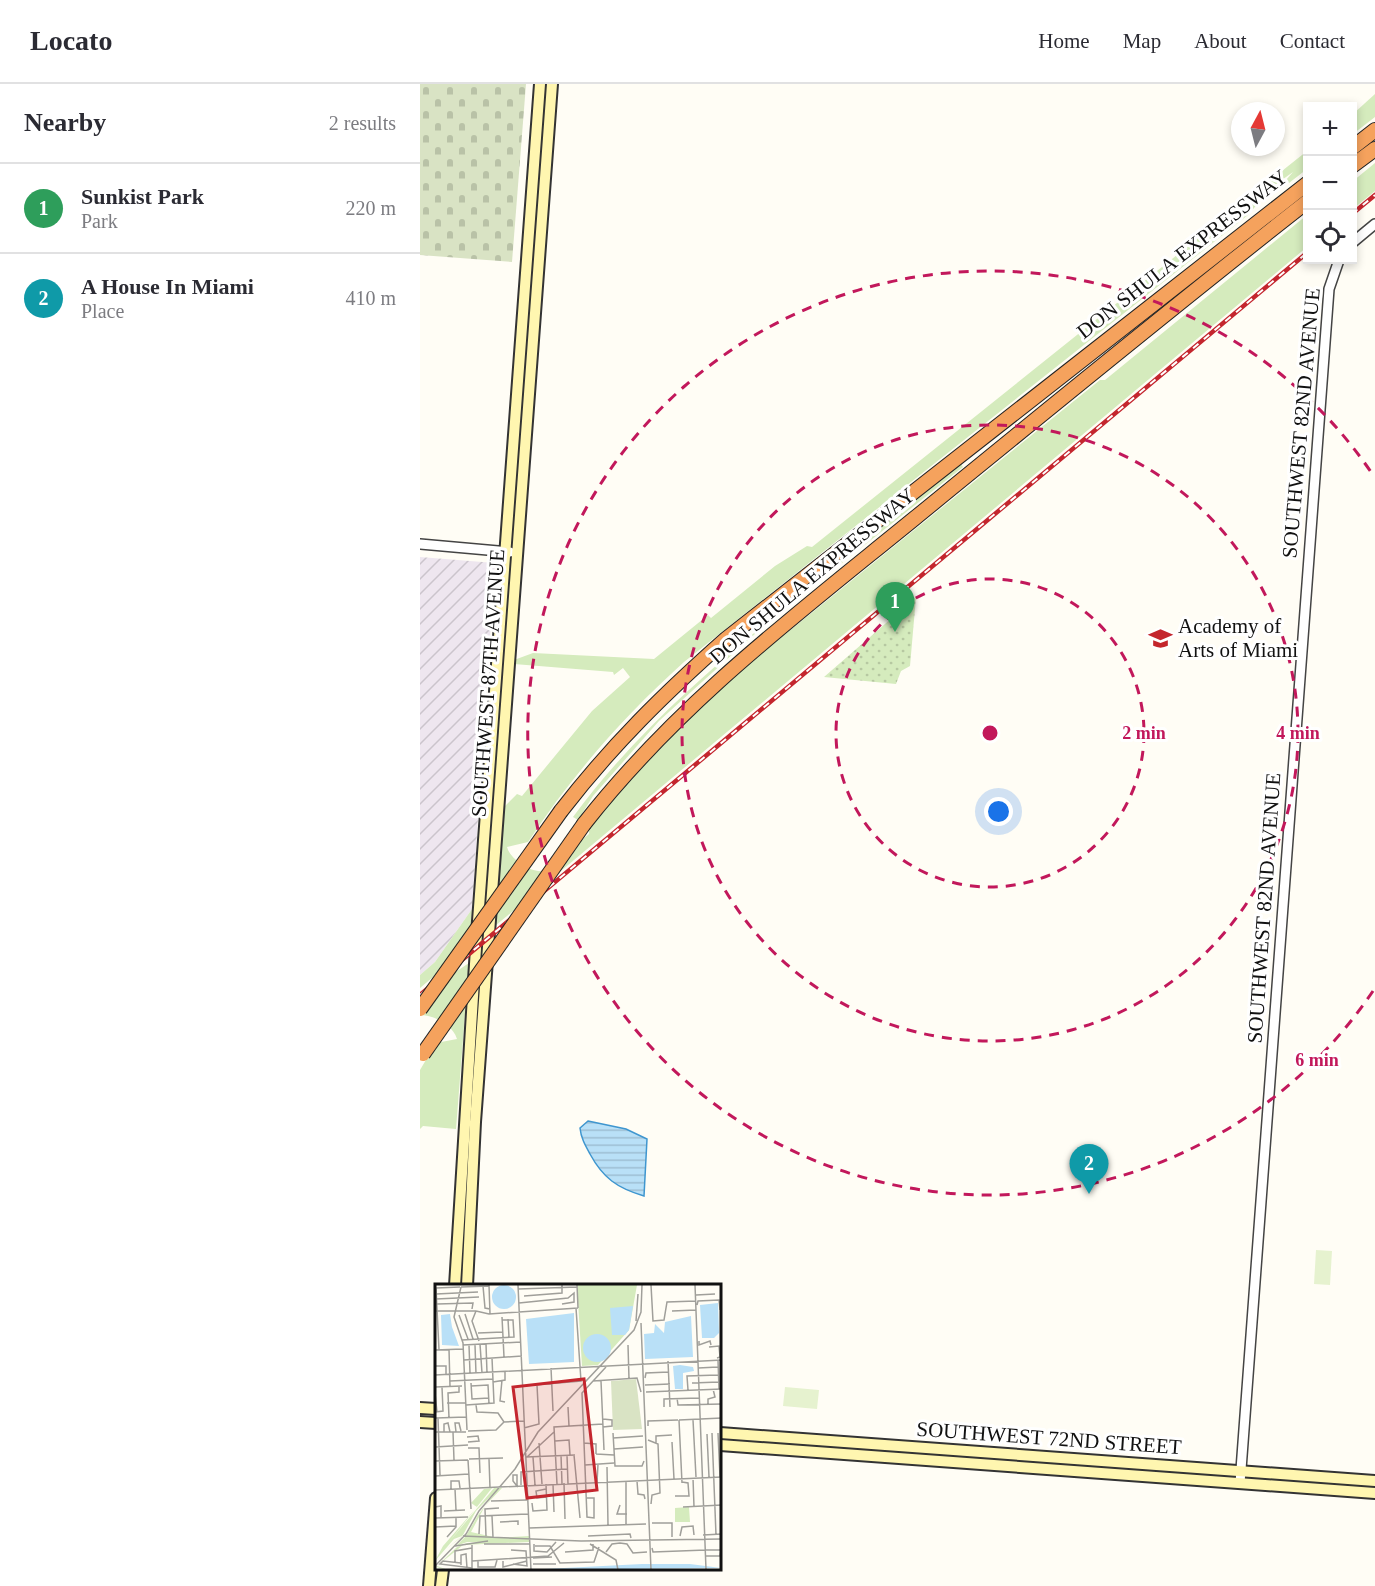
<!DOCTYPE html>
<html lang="en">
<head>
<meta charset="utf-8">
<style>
  :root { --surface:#fff; --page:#f7f7f7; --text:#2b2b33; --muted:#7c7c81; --line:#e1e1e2; --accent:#c4262e }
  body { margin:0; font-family:Georgia,serif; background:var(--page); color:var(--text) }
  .controls { position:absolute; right:18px; top:18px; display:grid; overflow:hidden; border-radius:0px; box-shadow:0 3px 9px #0003 }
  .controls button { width:54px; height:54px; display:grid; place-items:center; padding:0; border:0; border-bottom:2px solid var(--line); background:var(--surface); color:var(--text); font:30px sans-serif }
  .compass { position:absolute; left:811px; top:18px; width:54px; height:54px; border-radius:50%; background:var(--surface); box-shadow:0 3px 9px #0003; rotate:7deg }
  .you { position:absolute; left:579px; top:728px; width:21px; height:21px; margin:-15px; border:4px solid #fff; border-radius:50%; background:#1a73e8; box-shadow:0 0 0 9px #1a73e833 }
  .badge { display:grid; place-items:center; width:39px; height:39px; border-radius:50%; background:var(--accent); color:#fff; font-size:20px; font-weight:700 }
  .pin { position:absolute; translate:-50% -50px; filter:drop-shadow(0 2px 3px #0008) }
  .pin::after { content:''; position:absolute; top:32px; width:21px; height:18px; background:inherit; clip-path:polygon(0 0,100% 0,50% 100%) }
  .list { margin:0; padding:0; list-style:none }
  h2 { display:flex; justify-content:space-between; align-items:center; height:78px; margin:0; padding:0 24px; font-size:26px }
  h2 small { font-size:20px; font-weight:400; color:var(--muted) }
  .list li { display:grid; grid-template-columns:39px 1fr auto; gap:18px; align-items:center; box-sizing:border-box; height:90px; padding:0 24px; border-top:2px solid var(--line) }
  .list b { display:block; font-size:22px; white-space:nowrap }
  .list p { margin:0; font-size:20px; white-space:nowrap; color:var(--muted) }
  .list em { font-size:20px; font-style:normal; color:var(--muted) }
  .icon { flex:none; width:33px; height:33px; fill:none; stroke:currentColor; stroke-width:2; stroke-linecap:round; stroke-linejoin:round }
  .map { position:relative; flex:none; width:955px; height:1502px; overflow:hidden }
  header { display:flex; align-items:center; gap:36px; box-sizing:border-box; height:84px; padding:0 30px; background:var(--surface); border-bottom:2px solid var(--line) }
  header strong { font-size:28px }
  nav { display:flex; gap:33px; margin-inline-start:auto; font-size:21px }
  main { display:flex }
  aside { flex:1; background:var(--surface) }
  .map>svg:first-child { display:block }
</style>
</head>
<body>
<header>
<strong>Locato</strong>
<nav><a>Home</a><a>Map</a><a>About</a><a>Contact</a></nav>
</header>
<main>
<aside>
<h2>Nearby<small>2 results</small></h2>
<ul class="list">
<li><span class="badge" style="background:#2e9e5b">1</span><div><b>Sunkist Park</b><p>Park</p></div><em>220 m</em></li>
<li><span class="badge" style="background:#0f9aa8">2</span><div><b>A House In Miami</b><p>Place</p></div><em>410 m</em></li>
</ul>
</aside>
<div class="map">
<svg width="955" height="1502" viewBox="0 0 955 1502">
  <defs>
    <pattern id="industrial-furrows" width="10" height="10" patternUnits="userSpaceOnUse" patternTransform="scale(1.5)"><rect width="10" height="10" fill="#eee6ef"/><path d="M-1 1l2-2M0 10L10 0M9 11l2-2" fill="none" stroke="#cbc4cc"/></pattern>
    <pattern id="cemetery-stones" width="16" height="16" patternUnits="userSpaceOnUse" patternTransform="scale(1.5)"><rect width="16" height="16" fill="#d9e3c4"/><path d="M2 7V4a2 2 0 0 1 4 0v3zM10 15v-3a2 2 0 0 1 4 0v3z" fill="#b9c2a7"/></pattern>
    <pattern id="park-dots" width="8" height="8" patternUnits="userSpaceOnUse" patternTransform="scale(1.5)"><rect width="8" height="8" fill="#d5ebbd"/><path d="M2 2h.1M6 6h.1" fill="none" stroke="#b6c8a1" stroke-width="1.8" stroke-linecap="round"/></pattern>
    <pattern id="water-rules" width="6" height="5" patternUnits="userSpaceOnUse" patternTransform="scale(1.5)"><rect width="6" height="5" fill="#b9e0f7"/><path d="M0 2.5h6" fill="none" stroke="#9ebfd3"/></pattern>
  </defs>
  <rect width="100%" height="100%" fill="#fffdf5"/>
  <!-- industrial -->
  <path fill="url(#industrial-furrows)" d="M0,473L75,479L52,825L15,878L0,891Z"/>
  <!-- grass -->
  <g fill="#d5ebbd">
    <path d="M955,10V33L933,50V30Z"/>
    <path d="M887,67V85L869,99L866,96L873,88L852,103L828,131L264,578C204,632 153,690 108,758L87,763C90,775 110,789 123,787L169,750V742C220,685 270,631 327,581L680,296H685L887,131V163L75,842L84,723L97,710L102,712L172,627L210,593L203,584L194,591L193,588L94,580V576L113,569L234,575L288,531L291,534L355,482L387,462L392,463Z"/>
    <path d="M955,79V107L933,125V97Z"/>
    <path d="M541,380L543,383L403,494L419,481L417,478Z"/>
    <path d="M357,530L239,637L173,712L158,736L153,733C211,654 282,592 357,530Z"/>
    <path d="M52,825L51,861L0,904V891L15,878Z"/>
    <path d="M49,879L36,1045L3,1042L0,1045V986L16,959L37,955C33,941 14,931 0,931L31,891Z"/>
  </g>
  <!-- cemetery -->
  <path fill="url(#cemetery-stones)" d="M0,0H106L92,178L0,171Z"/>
  <!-- park -->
  <path fill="url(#park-dots)" d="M496,513L490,582L481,587L476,600L404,593Z"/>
  <!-- pitch -->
  <g fill="#e6f2cf">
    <path d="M896,1166L912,1167L910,1201L894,1200Z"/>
    <path d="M365,1303L399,1306L397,1325L363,1322Z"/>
  </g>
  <!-- water -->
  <path fill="url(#water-rules)" stroke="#3f96cf" stroke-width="1.5" d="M168,1037L206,1045L227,1055L224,1112C197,1104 183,1094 170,1070C165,1061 161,1054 160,1044Z"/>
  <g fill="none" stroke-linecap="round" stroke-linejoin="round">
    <defs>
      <g id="tertiary">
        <path d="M932,159L955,140"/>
        <path d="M0,460L90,468"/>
        <path d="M820,1399L909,205L919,176"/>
      </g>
      <g id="secondary">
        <path d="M35,1202L56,864L120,0"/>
        <path d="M47,1202L55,1038L132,0"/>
        <path d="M0,1324L16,1325"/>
        <path d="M0,1338L16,1339"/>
        <path d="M300,1349L955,1397"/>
        <path d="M300,1361L955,1409"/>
        <path d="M9,1502L16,1414"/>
        <path d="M21,1502L23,1486"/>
      </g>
      <g id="motorway">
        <path d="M932,64L955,46"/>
        <path d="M932,82L955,65"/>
        <path d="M141,727C192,661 244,610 306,555L888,99"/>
        <path d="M164,740C259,619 376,531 495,434C625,328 755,221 888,117"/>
      </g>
    </defs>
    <!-- tertiary casing -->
    <use href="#tertiary" stroke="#444" stroke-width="12"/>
    <!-- secondary casing -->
    <use href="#secondary" stroke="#333" stroke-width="14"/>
    <!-- motorway casing -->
    <use href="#motorway" stroke="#222" stroke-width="16"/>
    <!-- tertiary -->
    <use href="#tertiary" stroke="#fff" stroke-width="9"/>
    <!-- secondary -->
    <use href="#secondary" stroke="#fff6b0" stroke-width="10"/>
    <!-- motorway -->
    <use href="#motorway" stroke="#f5a25d" stroke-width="14"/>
    <defs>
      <g id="rail">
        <path d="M932,130L955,111"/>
        <path d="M0,911L888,168"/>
      </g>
    </defs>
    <!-- rail casing -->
    <use href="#rail" stroke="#c4262e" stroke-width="4.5"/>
    <!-- rail -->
    <use href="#rail" stroke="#fff" stroke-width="2" stroke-dasharray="7" stroke-linecap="butt"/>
    <defs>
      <g id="motorway-bridge">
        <path d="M0,925L141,727"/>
        <path d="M3,970L164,740"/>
      </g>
    </defs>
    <!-- motorway-bridge casing -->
    <use href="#motorway-bridge" stroke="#222" stroke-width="16" stroke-linecap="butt"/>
    <!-- motorway-bridge -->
    <use href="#motorway-bridge" stroke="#f5a25d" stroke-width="14"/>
  </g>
  <!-- distance rings -->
  <g fill="none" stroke="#c2185b" stroke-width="3" stroke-dasharray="10 8">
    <circle cx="570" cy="649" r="154"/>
    <circle cx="570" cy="649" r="308"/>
    <path d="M953 907A462 462 0 1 1 953 391"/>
  </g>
  <!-- icons -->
  <defs>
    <symbol id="school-bare" viewBox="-9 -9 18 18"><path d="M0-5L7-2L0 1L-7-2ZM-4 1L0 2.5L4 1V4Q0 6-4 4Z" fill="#c4262e" stroke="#fff" stroke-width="2.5" paint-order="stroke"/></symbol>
  </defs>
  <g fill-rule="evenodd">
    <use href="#school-bare" x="724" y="538" width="33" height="33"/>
  </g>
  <g text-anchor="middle" stroke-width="6" stroke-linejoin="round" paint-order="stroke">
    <!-- street labels -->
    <g font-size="21" fill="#111" stroke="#fff">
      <text transform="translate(762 170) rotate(-38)" y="7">DON SHULA EXPRESSWAY</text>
      <text transform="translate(881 339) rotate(-85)" y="7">SOUTHWEST 82ND AVENUE</text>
      <text transform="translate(392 492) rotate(-40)" y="7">DON SHULA EXPRESSWAY</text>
      <text transform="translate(68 599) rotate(-86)" y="7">SOUTHWEST 87TH AVENUE</text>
      <text transform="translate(844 824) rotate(-86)" y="7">SOUTHWEST 82ND AVENUE</text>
      <text transform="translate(629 1354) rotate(4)" y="7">SOUTHWEST 72ND STREET</text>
    </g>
    <!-- poi labels -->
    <g font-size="21" fill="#111" stroke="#fff" text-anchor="start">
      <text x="758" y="549">Academy of<tspan x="758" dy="24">Arts of Miami</tspan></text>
    </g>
  </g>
  <!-- overview -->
  <g transform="translate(15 1200)">
    <rect width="286" height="286" fill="#fffdf5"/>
    <path d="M57,204L14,258L59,204H67L50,222L36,248L63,254L94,252V258L28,261L2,282L13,286L1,283L22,263L32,259L53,258H32L21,262L31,252L43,231L64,204L41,227L28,251L24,255L10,266L27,252L19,255L0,277L8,262L42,223L36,219L49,205Z" fill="#d5ebbd"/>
    <path d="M201,95L207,145L178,146L176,97Z" fill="#d9e3c4"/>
    <path d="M142,1H202L194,46L163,81L147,82ZM254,223L255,238H240V224Z" fill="#d5ebbd"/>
    <path d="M57 13a12 12 0 1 1 24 0a12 12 0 1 1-24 0ZM283,19L284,49L279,54H267L265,21ZM198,22L194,46L190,51H177L175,24ZM139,29V78L94,80L91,35ZM15,30L17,43L24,62L7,61L6,31ZM256,32L258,73L210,75L209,50L219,49L220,40L229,49L230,38ZM148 64a14 14 0 1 1 28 0a14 14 0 1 1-28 0ZM245,81L258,83L259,87L248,89V105H240L238,82ZM207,280H255L286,284L90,286Z" fill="#b9e0f7"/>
    <path fill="none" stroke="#a09f9a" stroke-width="1.5" d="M54,1L55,30M83,1L96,286M142,1L143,24M216,1L218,37L229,36L232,18L261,17M260,1L271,285M48,2L50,24L55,25M26,3L19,33L28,59L32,146M26,3L54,2M1,4L4,66M1,4L25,3M83,5L142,3M1,10L43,8M261,11L280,10M89,12L127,9V1M1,15L44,13M84,19L133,14L139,9V18L127,20M2,20L38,19L37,25M262,21L263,17L284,16L285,26M0,27H41M41,27L54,30L143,24M41,27L37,37L44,57M237,27L261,26M30,30L38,55M24,31L33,55M67,33L69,73M73,35L74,53M201,37L203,10M206,39L216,286M43,49L68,48M27,56L79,53L78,36H67M264,57V61L275,57L276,61M45,60L47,89M51,60L52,89M28,61L86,58M34,61L35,89M40,61L41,90M193,61L194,95M274,63L284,62L285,73L282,74M14,65L15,103M0,66L28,65M29,76L87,72M283,76L284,105M233,77L235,123M0,82H11V90M116,84L118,127M263,84L283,83M0,91L287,76M210,94L211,89L234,88M67,96L65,117L70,118M15,97L58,95M158,97L202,94L206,108M166,97L169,166M58,98L70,96V88M36,99L37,115L54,114M257,99L284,98M210,101L235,100M36,102L53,101L54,120M87,102L146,97L141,24M0,103L27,102M253,106L252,92L283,91M211,108L287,105M0,109L2,128M242,114L243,121L287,120M12,119H31M273,120V115L280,113L278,105M31,121L59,119L57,74M41,121L42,128L63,129L69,138M133,123L134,142M229,123V115L265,114M0,128L8,127L7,103M1,134L31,133M3,134L5,191M14,134L13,109L24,108V102M168,135L177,136V142L168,143M244,136L247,199M244,136L287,134M258,136L261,193M213,142V137L243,136M89,144L104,140L102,101M33,147L61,146L69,138L89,137M0,148H31M9,148V140L13,139L15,148M18,148L19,176M21,148L20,139H24L26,147M178,149L180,182H207L209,177M277,149L281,251M283,149L285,193M272,150L274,193M32,153L43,152L44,157L33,158M178,154L208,152M213,156L223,160L225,209L217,211L216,220M120,157L134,156L135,171M237,158L239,195M104,159L107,200M149,159L161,160V170M221,159V152L237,151M0,163L33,161M33,164H44L45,189M179,165L208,163M161,170L179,171M126,171L127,200M132,171L133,200M139,171L145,234M91,173L140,171M92,173L119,148M98,173L100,201M34,175L68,174M54,175L55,204M33,176L36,225M0,177L33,176M150,181L179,179M172,183L173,241M78,191H82V202L78,197ZM0,192L34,190M258,194L259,223M191,197V240M202,197L203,210L209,211L210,215M129,199L130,235M162,199L163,180M118,200L119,228M122,200L119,143L168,140M86,201V188L132,185M20,205L21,226M111,205L101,207L102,214L112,213M0,206L287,193M16,206V197H24L25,204M240,212H254L253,199L247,198M152,214H159V234L152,233L147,109L171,83M56,217L92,216M97,219L98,227L112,226L111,200M185,221L182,230H192M0,223L6,222V234M248,223L287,221M9,227L30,226M57,232L58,253M0,234L33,233M65,238L83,237V241M217,239H237V253M0,243L21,242M0,244V268M94,244L211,240M44,250L45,232L93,230M268,251L287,250M28,252L146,257L287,255M51,252L50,225L64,224M153,252L195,250L196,254M245,252L247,243L258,242L259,251M12,253L21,243V233M49,260H95M99,260V267L112,268L121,258M155,260L181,276L183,286M20,262L53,257M100,262H115L125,279L159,278L164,263M217,264L218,268L271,266M76,266L91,267L92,282L78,280M271,266H286L285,272H271M130,268L158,266V260M171,268L177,260L185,259L192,260L198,269L212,268M98,274L117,273M37,277L113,272L129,259M43,277V283H60L62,276M68,277V283L92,277M20,279V267L37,264M26,279L8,277L5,280L37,284V261M98,280H121M26,281V271L31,270L32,284M0,282L31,250L44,227L80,185L103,148L199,46L206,28L207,1M220,286H273"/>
    <path fill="#c4262e" fill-opacity="0.15" stroke="#c4262e" stroke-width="3" d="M149,95L162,206L92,214L78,103Z"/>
    <rect width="286" height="286" fill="none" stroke="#111" stroke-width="3"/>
  </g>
  <circle cx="570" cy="649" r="9" fill="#c2185b" stroke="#fff" stroke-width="3"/>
  <g font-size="18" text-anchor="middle" font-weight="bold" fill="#c2185b" stroke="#fff" stroke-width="6" stroke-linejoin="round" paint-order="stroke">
    <text x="724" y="655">2 min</text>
    <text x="878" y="655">4 min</text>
    <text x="897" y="982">6 min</text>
  </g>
</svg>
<div class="controls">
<button>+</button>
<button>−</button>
<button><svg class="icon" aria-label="locate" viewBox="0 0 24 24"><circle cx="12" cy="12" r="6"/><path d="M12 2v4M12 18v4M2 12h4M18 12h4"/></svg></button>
</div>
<svg class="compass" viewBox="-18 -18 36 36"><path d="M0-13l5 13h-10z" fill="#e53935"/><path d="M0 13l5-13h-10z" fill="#7c7c81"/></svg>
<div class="you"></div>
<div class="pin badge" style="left:475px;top:548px;background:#2e9e5b">1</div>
<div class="pin badge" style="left:669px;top:1110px;background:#0f9aa8">2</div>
</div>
</main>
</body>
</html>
